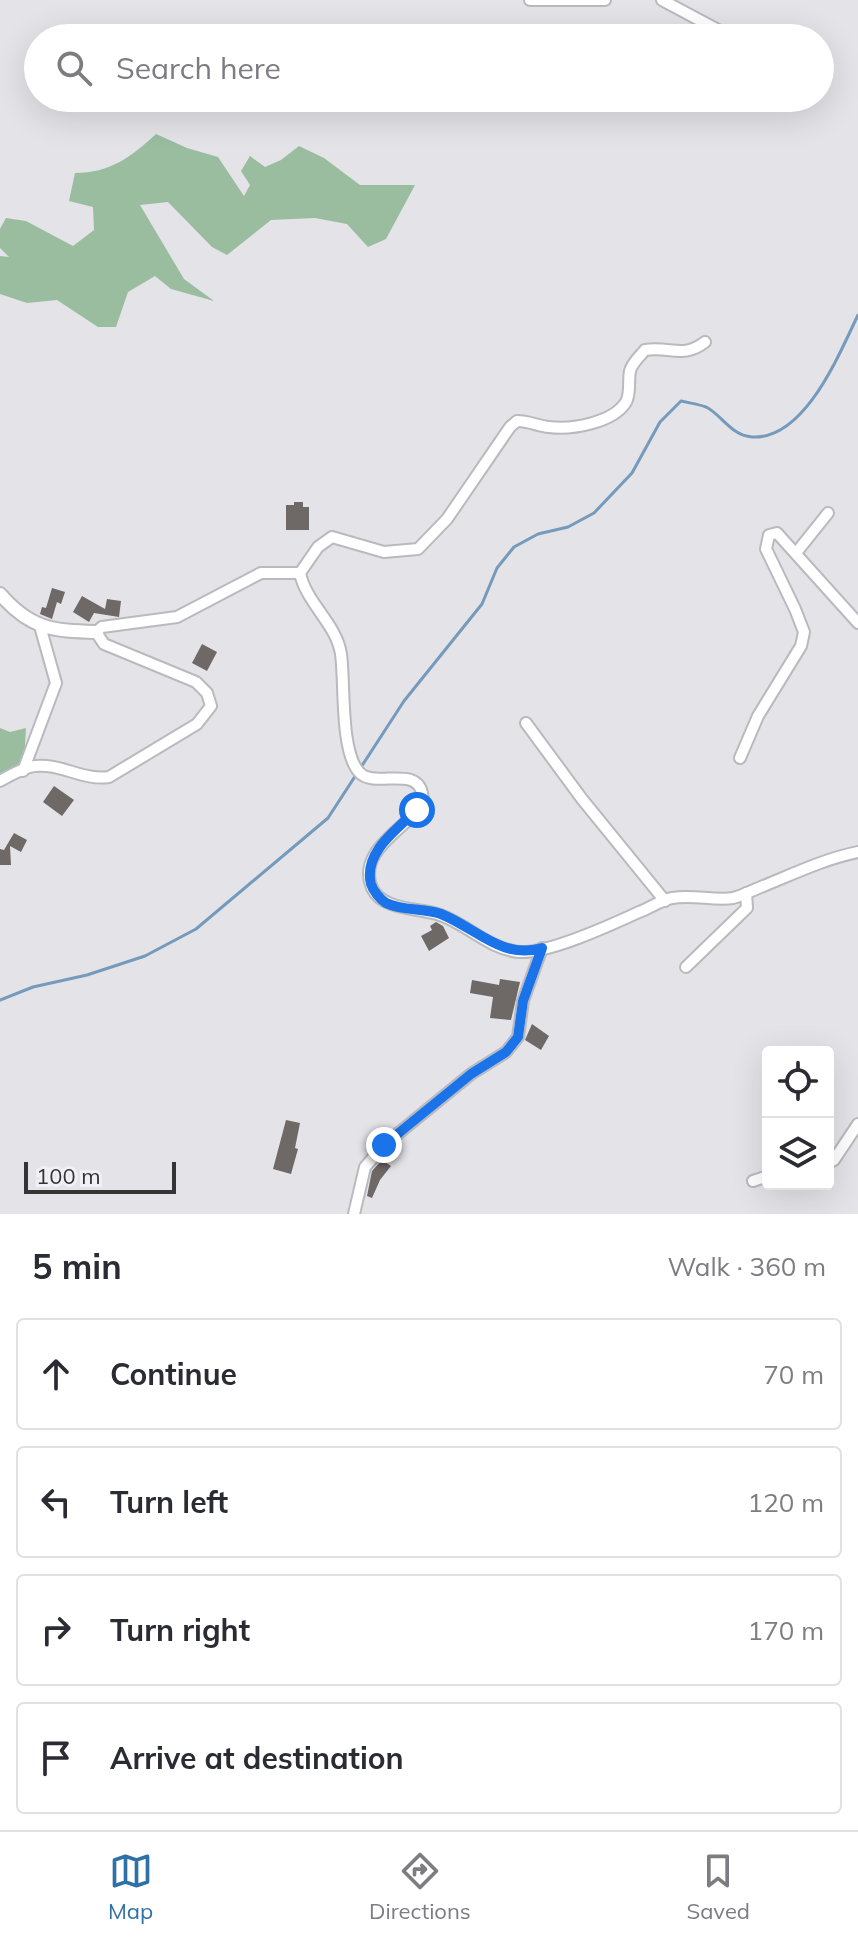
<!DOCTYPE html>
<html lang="en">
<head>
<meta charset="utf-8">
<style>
  :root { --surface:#fff; --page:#f7f7f7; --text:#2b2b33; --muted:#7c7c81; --line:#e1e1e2; --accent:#2e71a7 }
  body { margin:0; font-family:Mulish,sans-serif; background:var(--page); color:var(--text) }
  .controls { position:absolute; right:24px; bottom:24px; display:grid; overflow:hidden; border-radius:8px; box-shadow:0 8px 32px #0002 }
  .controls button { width:72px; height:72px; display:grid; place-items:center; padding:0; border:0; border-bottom:2px solid var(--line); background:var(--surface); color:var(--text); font:40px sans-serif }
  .scale { position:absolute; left:24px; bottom:20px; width:152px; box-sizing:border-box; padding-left:8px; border:4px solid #343436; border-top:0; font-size:22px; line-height:28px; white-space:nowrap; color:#343436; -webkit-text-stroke:6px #f0f0f5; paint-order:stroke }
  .stop { position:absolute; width:24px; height:24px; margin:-18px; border:6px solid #1a73e8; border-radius:50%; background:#fff }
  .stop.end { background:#1a73e8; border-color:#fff; box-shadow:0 2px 8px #0008 }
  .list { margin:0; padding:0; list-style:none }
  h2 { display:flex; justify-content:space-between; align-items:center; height:104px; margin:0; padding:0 32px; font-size:34px }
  h2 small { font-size:26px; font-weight:400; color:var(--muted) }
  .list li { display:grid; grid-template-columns:52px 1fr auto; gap:24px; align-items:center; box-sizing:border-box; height:112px; margin:0 16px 16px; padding:0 16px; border:2px solid var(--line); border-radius:8px }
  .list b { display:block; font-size:30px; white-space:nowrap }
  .list em { font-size:26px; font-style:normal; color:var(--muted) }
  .icon { flex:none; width:44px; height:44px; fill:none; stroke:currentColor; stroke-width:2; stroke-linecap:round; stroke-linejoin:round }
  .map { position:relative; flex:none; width:858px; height:1214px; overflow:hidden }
  .search { position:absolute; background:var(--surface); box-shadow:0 8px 32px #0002; left:24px; right:24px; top:24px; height:88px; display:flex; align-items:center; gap:20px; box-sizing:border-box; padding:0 28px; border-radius:44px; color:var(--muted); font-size:30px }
  .sheet { height:616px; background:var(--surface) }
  nav { display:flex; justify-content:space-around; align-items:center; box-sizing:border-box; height:112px; border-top:2px solid var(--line); background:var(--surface); font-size:22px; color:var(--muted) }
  nav a { display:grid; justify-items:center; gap:4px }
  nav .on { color:var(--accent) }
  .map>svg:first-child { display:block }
</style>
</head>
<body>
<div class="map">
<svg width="858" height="1214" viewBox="0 0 858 1214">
  <rect width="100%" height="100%" fill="#e3e3e8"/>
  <!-- green -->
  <g fill="#99bd9e">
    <path d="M156,134L187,148L218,157L244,196L250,185L241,171L250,156L265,167L281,160L299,146L324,158L360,185H415L386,239L368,247L347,224L315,218L271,220L227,255L212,247L168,202L140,205L184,279L214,301L171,289L155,276L128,292L116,327H98L57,300L27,303L0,294V256L9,257L0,248V229L6,218L26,221L73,246L94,230L93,207L69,201L75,173C110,173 131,157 156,134Z"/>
    <path d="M0,728L10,732L26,728L24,761L0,776Z"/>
  </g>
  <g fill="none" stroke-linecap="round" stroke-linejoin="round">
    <!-- stream -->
    <path stroke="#769abb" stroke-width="3" d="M0,1000L33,987L87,975L145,956L196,929L328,818L404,701L482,604L497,568L514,547L538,534L568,527L594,513L632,473L660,422L681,401C689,403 698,404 706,407C721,414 730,435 752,437C805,440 839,354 858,315"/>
  </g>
  <!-- building -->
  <g fill="#6e6967">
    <path d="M294,502H303V507H309V530H286V505H294Z"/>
    <path d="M52,588L65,592L61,604L57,602L52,619L40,614L42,607L46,608Z"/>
    <path d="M82,596L105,609L107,599L121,601L119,617L94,613L89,622L73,612Z"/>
    <path d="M202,644L217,652L207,671L192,663Z"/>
    <path d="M54,786L74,800L62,816L43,802Z"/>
    <path d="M14,833L27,840L21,852L10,846L11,865H0V849L4,850Z"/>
    <path d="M436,922L443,926L449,938L429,951L421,936L432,930L430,926Z"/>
    <path d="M500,979L520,982L511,1020L490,1018L493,997L470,993L472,980L499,985Z"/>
    <path d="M532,1024L549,1036L541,1050L525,1040Z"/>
    <path d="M286,1120L300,1123L295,1148L298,1149L291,1174L273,1169Z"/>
    <path d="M382,1160L391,1166L380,1180L372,1198L367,1196L372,1171Z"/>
  </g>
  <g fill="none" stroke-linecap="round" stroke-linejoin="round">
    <defs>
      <g id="minor">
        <path d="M530,0H605"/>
        <path d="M662,0L733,38"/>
        <path d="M705,342C683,359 671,346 645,350C640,356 632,363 630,371C628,381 631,393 626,402C613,423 571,430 549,427C538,426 529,421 517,421L510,427L447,519L418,549L384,552L332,537L318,547L300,573C306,603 336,623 341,654C345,683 340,751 359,772C373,789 416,765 422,793C429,821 353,843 372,888C382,910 417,908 437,914C465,922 488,949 519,952C548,954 611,925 639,912C650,908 661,900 672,898C692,894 714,901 733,898C742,896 753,890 761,887C793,874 824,859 858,852"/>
        <path d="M796,553L828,513"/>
        <path d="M526,723L582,799L665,901"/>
        <path d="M740,758L758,716L801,646L804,632L795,609L766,549L769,535L777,533L858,623"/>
        <path d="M23,771L56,683L40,626"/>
        <path d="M0,781C9,776 24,767 35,766C60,763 84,781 109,777L197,724L211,706L207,693L196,682L104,644L96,632L102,627L177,617L261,573H300"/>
        <path d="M686,967L747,908L746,893"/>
        <path d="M828,1163L834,1160L858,1124"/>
        <path d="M753,1181L768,1176"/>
        <path d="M354,1214L365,1167L384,1145L471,1074L506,1052L518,1037L523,1001L542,948"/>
      </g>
      <path id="tertiary" d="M0,594C30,629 53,631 96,632"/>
    </defs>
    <!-- minor casing -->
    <use href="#minor" stroke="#bababe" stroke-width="14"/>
    <!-- tertiary casing -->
    <use href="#tertiary" stroke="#bababe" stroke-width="16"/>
    <!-- minor -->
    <use href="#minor" stroke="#fff" stroke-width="10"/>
    <!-- tertiary -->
    <use href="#tertiary" stroke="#fff" stroke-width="12"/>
  </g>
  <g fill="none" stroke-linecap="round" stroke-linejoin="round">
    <!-- route -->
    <path stroke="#1a73e8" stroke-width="10" d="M384,1145L471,1074L506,1052L518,1037L523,1001L542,948C502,960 476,928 441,914C424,908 402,911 386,903C380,899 373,891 371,884C363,853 396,830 417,810"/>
  </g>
</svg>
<div class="controls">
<button><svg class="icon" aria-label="locate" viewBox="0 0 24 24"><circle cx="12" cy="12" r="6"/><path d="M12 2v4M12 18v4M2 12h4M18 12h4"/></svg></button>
<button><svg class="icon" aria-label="layers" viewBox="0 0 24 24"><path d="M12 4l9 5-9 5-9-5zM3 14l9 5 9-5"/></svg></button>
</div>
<div class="scale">100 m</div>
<div class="stop" style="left:417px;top:810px"></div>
<div class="stop end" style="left:384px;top:1145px"></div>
<div class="search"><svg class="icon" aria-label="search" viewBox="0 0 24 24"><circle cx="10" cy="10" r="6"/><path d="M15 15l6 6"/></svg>Search here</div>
</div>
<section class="sheet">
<h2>5 min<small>Walk · 360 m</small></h2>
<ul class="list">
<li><svg class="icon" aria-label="ahead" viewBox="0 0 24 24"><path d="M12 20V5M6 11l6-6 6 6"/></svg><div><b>Continue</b></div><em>70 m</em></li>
<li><svg class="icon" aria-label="left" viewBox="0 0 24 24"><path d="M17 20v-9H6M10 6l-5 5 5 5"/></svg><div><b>Turn left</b></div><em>120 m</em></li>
<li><svg class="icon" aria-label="right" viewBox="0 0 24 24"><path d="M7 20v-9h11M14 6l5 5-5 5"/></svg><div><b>Turn right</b></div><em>170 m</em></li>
<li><svg class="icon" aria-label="arrive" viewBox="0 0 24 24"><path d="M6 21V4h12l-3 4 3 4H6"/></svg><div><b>Arrive at destination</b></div></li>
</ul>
</section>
<nav>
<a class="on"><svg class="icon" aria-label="map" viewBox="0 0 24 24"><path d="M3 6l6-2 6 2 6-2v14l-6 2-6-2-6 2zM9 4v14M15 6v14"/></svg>Map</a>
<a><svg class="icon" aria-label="directions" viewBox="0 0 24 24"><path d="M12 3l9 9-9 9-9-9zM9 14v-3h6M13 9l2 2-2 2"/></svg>Directions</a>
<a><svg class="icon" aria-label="saved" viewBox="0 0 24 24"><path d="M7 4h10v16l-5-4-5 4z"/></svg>Saved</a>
</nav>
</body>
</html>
